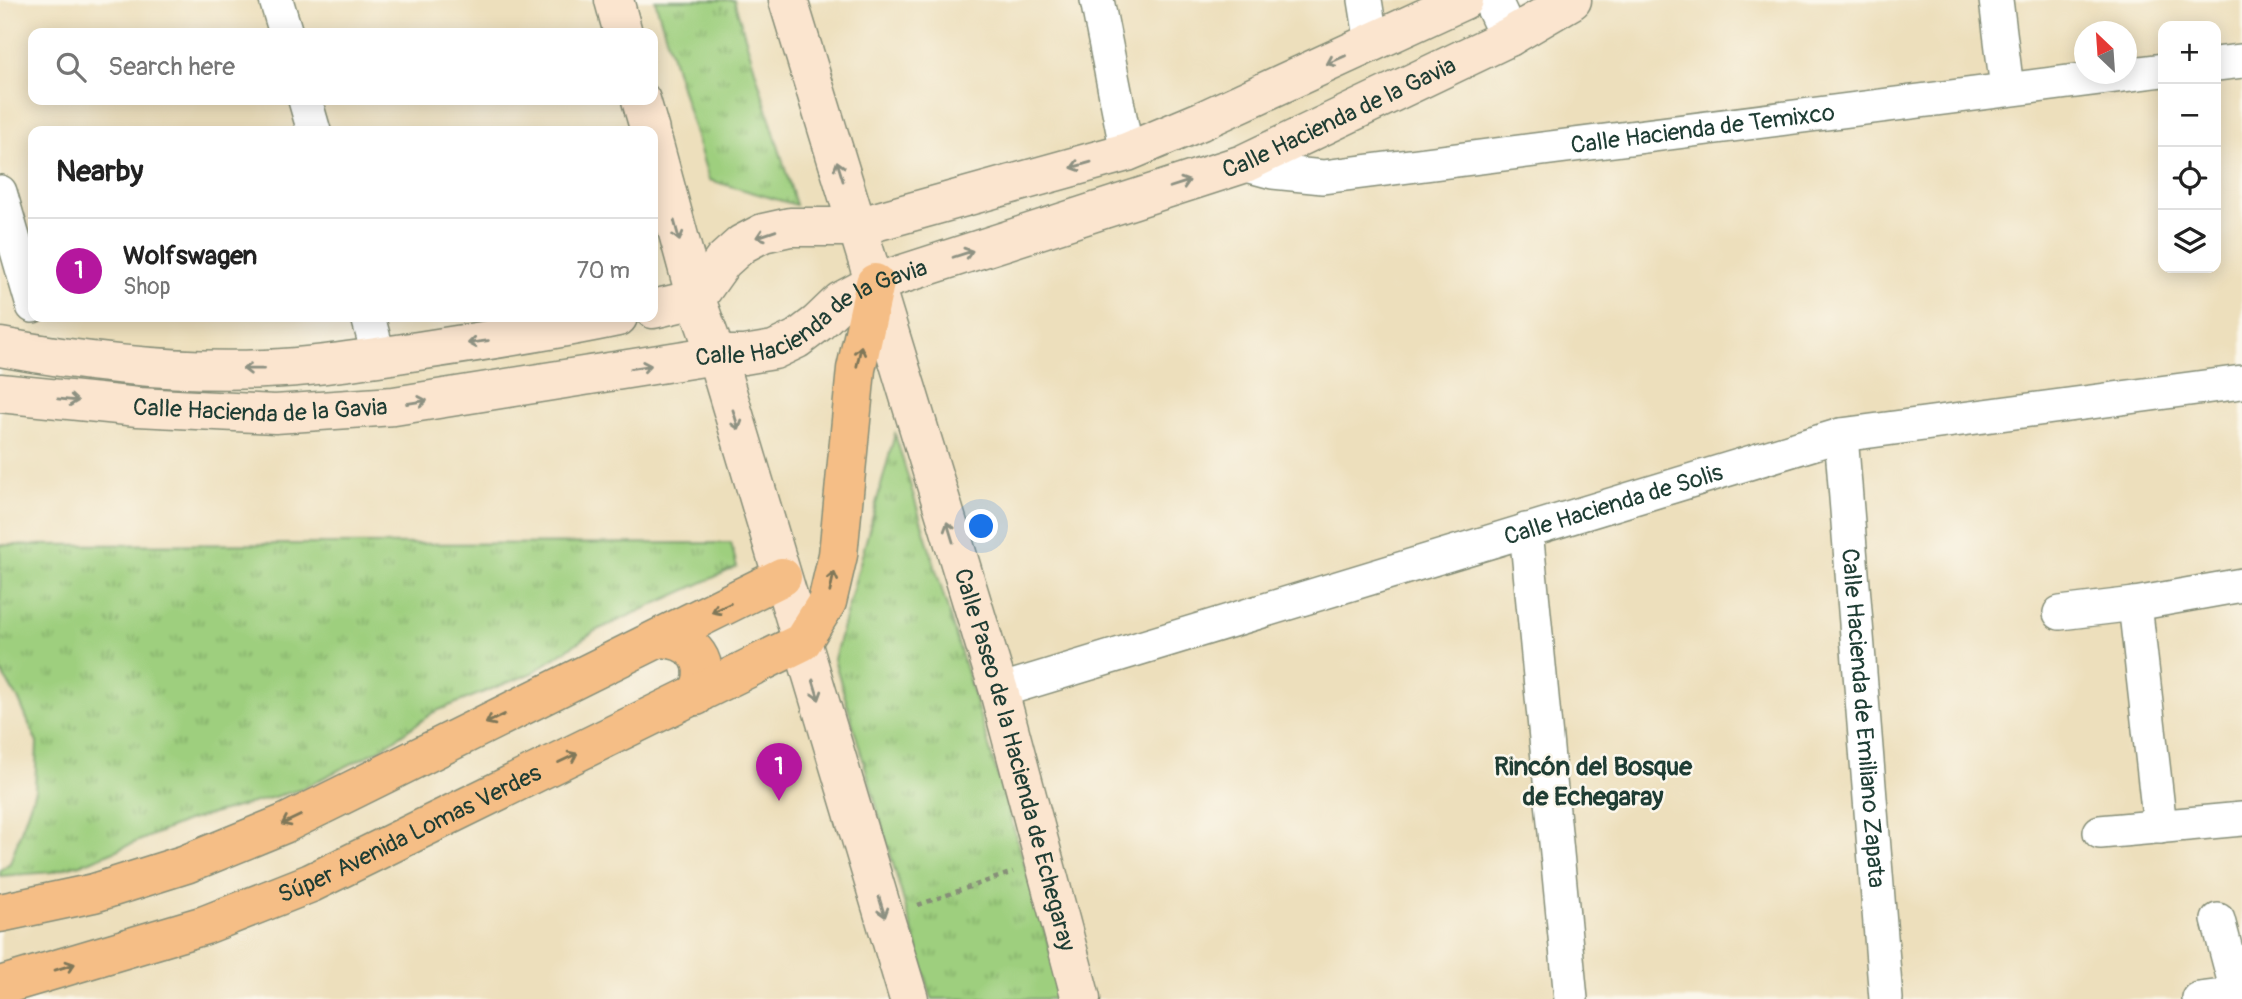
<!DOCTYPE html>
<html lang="en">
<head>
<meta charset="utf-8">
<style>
  :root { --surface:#fff; --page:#f2f2f2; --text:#222; --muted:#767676; --line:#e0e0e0; --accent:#b5179e }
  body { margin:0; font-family:Pangolin,sans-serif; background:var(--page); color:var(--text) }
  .controls { position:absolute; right:21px; top:21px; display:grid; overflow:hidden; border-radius:14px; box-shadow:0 4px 18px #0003 }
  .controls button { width:63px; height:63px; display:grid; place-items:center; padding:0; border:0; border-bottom:2px solid var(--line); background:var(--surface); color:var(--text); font:35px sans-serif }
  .compass { position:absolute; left:2074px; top:21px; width:63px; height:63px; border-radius:50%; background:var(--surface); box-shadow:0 4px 18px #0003; rotate:335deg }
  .you { position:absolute; left:982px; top:527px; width:24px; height:24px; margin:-18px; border:5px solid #fff; border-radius:50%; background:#1a73e8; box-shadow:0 0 0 10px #1a73e833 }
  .badge { display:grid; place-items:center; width:46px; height:46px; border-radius:50%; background:var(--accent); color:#fff; font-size:23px; font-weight:700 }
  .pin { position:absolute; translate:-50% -58px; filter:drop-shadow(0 2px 4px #0008) }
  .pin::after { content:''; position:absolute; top:37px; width:24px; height:21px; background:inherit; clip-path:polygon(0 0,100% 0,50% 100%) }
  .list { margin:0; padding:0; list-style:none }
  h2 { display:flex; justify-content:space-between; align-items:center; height:91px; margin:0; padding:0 28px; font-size:30px }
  h2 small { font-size:23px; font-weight:400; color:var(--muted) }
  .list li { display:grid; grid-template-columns:46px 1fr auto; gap:21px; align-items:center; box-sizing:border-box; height:105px; padding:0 28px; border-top:2px solid var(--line) }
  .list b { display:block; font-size:26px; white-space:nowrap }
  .list p { margin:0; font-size:23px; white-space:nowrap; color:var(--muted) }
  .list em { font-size:23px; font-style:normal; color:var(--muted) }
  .icon { flex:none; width:38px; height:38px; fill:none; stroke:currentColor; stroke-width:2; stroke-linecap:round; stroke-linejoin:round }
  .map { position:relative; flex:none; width:2242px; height:999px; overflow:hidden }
  .search { position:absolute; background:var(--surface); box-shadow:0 4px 18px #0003; left:28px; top:28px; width:630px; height:77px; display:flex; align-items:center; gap:18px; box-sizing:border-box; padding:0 24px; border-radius:14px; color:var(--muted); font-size:26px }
  .panel { position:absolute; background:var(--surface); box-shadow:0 4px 18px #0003; left:28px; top:126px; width:630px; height:196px; border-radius:14px }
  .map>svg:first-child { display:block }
</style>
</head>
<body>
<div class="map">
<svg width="2242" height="999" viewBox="0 0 2242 999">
  <defs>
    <pattern id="park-tufts" width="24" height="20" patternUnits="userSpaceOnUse" patternTransform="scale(1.75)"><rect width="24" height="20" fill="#9ecf7e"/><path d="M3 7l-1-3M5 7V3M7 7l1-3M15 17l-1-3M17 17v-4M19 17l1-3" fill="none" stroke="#80a968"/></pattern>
  </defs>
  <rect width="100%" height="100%" fill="#fbf7ec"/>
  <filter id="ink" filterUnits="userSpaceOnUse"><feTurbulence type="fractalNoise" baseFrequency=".0143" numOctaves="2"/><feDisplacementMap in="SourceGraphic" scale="14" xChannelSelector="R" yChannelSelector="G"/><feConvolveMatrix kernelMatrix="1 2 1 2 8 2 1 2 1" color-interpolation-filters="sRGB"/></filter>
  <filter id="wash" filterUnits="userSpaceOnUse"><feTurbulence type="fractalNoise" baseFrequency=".00686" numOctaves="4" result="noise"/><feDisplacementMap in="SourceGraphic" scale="28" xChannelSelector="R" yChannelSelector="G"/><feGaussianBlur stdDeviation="1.57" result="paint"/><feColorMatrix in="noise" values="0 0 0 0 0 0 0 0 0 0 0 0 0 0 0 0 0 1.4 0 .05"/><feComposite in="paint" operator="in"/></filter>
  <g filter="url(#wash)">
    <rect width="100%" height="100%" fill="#eddfbc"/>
    <!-- park -->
    <g fill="url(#park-tufts)" stroke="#5e8659" stroke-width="2">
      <path d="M655,0H734L796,205L709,180Z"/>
      <path d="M895,434L1065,999H932L834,659Z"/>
      <path d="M731,543L737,567L595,631L532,673L434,712L381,749L299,790L187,821L90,861L52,872L0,876V870L10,863L35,790L37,743L19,700L0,671V545Z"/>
    </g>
  </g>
  <g filter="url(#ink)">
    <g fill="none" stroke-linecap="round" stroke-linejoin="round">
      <defs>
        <g id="minor">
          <path d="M276,0L286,33"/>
          <path d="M1097,0L1127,152"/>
          <path d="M1365,0L1372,44"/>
          <path d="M1996,0L2007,89"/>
          <path d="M2216,64L2242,61"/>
          <path d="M305,100L314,131"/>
          <path id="s1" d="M1243,164L1273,172L1323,177L2163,70"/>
          <path d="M0,192L33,306"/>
          <path d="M368,317L379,357"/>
          <path id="s2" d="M1841,435L1886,999"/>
          <path d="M1526,530L1571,999"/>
          <path d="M2135,604L2160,827"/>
          <path d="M2060,613L2135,604L2242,585"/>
          <path id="s3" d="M999,691L1841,435L2242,382"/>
          <path d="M2100,832L2242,819"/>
          <path d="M2218,920L2239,999"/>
          <path d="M2199,999L2238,994"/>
        </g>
        <path id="tertiary" d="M1492,0L1509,37"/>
        <g id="secondary">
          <path d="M614,0L623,33"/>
          <path id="s4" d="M788,0L999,691L1081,999"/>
          <path d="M641,100L650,131"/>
          <path d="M653,141L696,299L716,355L909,999"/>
          <path d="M653,309L696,299L723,261L742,244L763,233L790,227H857L1127,152L1201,121L1464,0"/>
          <path d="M0,347C87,363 177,373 265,369C316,367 368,358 418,351C485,341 552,331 618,317"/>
          <path id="s5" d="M0,393L138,407L275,414L394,406L716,355H744L774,350L797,339L818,323L841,301L875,283L1243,164L1509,37L1572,0"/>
        </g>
        <g id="primary">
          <path d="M660,638C694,639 714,663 696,696"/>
          <path d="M0,913L94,893L186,864L284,824L782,577"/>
          <path id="s6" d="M0,986L205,925L311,883L802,642L827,602L838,555L856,369L875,283"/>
        </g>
      </defs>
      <!-- minor casing -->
      <use href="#minor" stroke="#868e78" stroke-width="36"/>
      <!-- tertiary casing -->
      <use href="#tertiary" stroke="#868e78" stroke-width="41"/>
      <!-- secondary casing -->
      <use href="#secondary" stroke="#868e78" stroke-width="41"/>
      <!-- primary casing -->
      <use href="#primary" stroke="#868e78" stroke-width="41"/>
      <!-- path -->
      <path stroke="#868e78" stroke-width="4.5" stroke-dasharray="5 5" stroke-linecap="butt" d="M918,905L1013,872"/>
      <!-- minor -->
      <use href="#minor" stroke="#fff" stroke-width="33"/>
      <!-- tertiary -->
      <use href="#tertiary" stroke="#fff" stroke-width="38"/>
      <!-- secondary -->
      <use href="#secondary" stroke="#fbe5cf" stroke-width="38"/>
      <!-- primary -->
      <use href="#primary" stroke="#f5be86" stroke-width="38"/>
    </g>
    <!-- one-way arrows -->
    <defs><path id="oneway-shaft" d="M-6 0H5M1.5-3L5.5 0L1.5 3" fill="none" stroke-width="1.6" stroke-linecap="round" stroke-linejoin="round" transform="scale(1.75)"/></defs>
    <g stroke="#8d9182">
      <use href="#oneway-shaft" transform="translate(1336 60) rotate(156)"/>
      <use href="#oneway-shaft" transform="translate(1081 165) rotate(164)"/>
      <use href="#oneway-shaft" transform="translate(840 171) rotate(-107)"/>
      <use href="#oneway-shaft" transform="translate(1180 184) rotate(-18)"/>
      <use href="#oneway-shaft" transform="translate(677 231) rotate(75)"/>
      <use href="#oneway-shaft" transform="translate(766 234) rotate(161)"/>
      <use href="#oneway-shaft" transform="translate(963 254) rotate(-18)"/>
      <use href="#oneway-shaft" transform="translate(478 342) rotate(172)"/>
      <use href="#oneway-shaft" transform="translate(641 367) rotate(-9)"/>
      <use href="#oneway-shaft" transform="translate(253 369) rotate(-179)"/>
      <use href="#oneway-shaft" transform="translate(68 400) rotate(6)"/>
      <use href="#oneway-shaft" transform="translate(417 402) rotate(-9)"/>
      <use href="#oneway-shaft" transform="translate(736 420) rotate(73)"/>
      <use href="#oneway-shaft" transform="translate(950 532) rotate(-107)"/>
      <use href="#oneway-shaft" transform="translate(816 690) rotate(73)"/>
      <use href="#oneway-shaft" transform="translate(882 907) rotate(73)"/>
    </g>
    <g stroke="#7f7759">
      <use href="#oneway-shaft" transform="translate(859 356) rotate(-78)"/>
      <use href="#oneway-shaft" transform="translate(832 582) rotate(-78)"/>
      <use href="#oneway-shaft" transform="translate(721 608) rotate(154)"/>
      <use href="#oneway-shaft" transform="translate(495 719) rotate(154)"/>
      <use href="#oneway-shaft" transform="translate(568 758) rotate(-26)"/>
      <use href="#oneway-shaft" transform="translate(291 820) rotate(154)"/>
      <use href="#oneway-shaft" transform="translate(65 967) rotate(-17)"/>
    </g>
  </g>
  <g text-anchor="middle" stroke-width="5" stroke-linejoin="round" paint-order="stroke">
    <!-- street labels -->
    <g font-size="24" fill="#1f3d34" stroke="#fbf7ec">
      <text dy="8" stroke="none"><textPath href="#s5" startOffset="1395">Calle Hacienda de la Gavia</textPath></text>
      <text dy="8" stroke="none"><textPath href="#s1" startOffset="464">Calle Hacienda de Temixco</textPath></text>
      <text dy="8" stroke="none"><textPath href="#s5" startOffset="828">Calle Hacienda de la Gavia</textPath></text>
      <text dy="8" stroke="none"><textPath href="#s5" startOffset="261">Calle Hacienda de la Gavia</textPath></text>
      <text dy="8" stroke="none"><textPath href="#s3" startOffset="642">Calle Hacienda de Solis</textPath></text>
      <text dy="8" stroke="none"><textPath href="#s2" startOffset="284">Calle Hacienda de Emiliano Zapata</textPath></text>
      <text dy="8" stroke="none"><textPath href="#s4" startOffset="793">Calle Paseo de la Hacienda de Echegaray</textPath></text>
      <text dy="8" stroke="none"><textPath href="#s6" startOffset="438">Súper Avenida Lomas Verdes</textPath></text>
    </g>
    <!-- neighbourhood labels -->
    <g font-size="26" font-weight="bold" fill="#1f3d34" stroke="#fbf7ec">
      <text x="1593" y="775">Rincón del Bosque<tspan x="1593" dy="30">de Echegaray</tspan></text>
    </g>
  </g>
</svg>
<div class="controls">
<button>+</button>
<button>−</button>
<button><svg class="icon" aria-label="locate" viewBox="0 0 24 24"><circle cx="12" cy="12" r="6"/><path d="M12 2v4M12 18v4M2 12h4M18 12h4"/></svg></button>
<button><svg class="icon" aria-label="layers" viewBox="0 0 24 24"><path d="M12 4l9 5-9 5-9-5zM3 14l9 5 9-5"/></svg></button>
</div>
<svg class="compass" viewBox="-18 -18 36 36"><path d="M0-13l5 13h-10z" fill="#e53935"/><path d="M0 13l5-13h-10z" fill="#767676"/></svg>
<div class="you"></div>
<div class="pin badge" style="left:779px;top:801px">1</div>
<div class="search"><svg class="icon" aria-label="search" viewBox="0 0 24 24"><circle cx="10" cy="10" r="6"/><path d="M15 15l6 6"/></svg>Search here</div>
<section class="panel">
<h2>Nearby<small></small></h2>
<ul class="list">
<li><span class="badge">1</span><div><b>Wolfswagen</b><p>Shop</p></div><em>70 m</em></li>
</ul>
</section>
</div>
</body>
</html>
